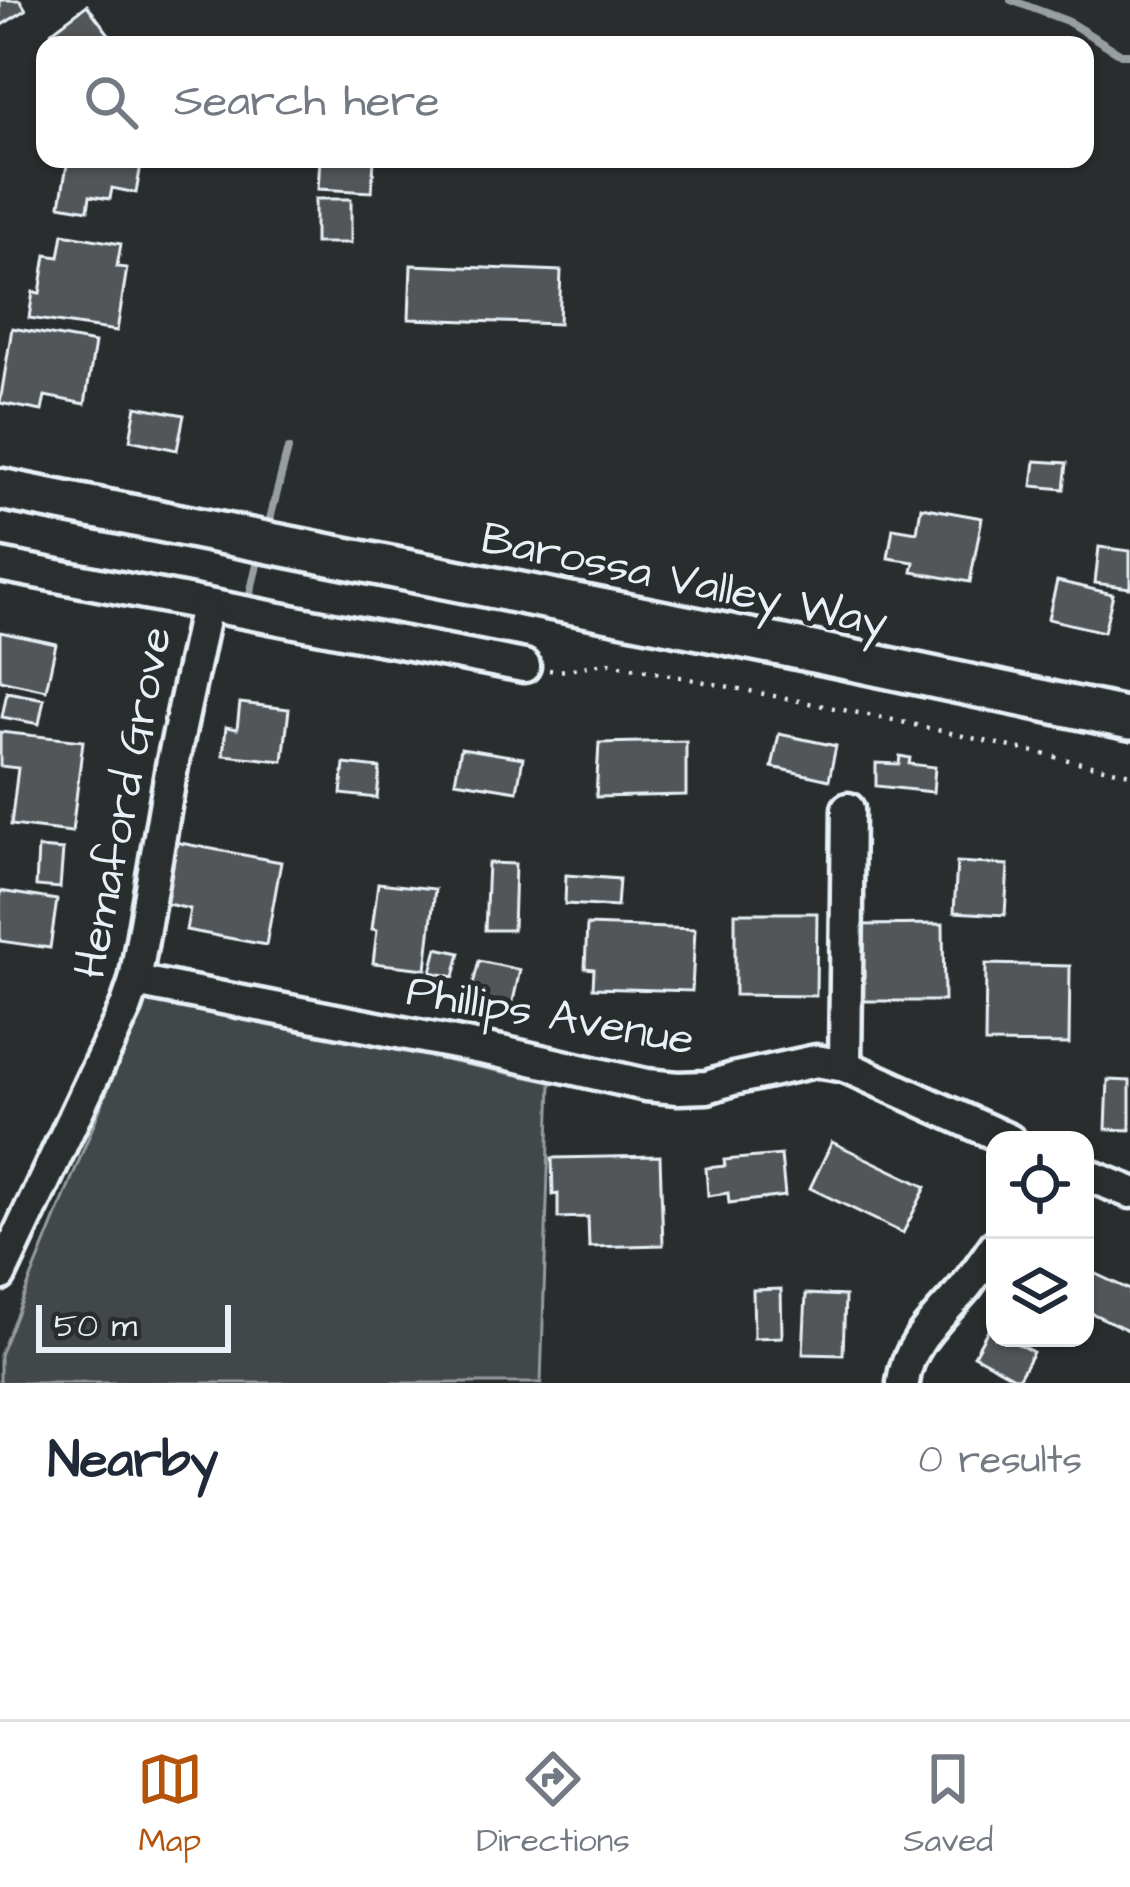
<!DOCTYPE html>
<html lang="en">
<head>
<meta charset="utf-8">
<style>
  :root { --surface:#fff; --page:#f2f2f3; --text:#1f2937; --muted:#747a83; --line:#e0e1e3; --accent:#b45309 }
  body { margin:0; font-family:"Architects Daughter",sans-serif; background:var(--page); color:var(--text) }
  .controls { position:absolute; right:36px; bottom:36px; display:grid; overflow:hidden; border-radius:24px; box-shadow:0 3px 9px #0004 }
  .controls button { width:108px; height:108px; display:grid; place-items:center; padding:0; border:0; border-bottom:3px solid var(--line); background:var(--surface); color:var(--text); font:60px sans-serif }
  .scale { position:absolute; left:36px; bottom:30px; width:195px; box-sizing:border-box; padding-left:12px; border:6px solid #e8f1f8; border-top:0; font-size:33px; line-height:42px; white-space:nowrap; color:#e8f1f8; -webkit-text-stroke:9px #2a2d2e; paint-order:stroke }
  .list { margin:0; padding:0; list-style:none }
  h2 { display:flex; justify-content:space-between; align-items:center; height:156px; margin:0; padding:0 48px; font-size:51px }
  h2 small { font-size:39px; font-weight:400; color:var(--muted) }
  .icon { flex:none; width:66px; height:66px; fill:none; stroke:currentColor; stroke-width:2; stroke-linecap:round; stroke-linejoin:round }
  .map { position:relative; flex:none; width:1130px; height:1383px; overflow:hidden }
  .search { position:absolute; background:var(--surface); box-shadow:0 3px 9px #0004; left:36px; right:36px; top:36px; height:132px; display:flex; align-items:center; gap:30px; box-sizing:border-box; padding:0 42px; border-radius:24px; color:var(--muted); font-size:45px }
  .sheet { height:336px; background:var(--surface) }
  nav { display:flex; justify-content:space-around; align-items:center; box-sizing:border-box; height:168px; border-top:3px solid var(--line); background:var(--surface); font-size:33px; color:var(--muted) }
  nav a { display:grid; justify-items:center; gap:6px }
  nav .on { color:var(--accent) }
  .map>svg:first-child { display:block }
</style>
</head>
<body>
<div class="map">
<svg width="1130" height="1383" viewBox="0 0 1130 1383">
  <rect width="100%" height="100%" fill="#2a2d2e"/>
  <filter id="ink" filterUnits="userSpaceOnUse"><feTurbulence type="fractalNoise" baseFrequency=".00833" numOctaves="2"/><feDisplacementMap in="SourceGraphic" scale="24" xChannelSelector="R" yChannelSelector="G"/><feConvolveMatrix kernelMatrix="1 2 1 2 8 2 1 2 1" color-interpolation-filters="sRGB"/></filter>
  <g filter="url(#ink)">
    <!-- green -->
    <path fill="#424648" stroke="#959ca0" stroke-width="3" d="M145,998L551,1082L541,1383H0V1355Z"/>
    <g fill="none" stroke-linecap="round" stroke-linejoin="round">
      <!-- stream -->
      <g stroke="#989fa3" stroke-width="8">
        <path d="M1011,0L1067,21L1121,54H1130"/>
        <path d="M270,519L288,449"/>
        <path d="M248,602L257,565"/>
      </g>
    </g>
    <!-- building -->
    <g fill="#535759" stroke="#e8f1f8" stroke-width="3">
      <path d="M0,0H20L26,10L0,26Z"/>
      <path d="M87,5L117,45H61L51,32Z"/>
      <path d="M68,159H107L141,165L136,193L112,188L110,199L90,196L88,210L60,205Z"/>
      <path d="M320,159H374L372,192L318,189Z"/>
      <rect x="315" y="199" width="36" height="44"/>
      <path d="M63,234L121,244L117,267L127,268L117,331L29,318L33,292L40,293L46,255L59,257Z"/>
      <path d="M411,265L561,271L559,324L409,319Z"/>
      <path d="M12,328L95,343L85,404L45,396L42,411L0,403Z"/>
      <path d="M136,406L184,415L177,450L130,440Z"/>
      <path d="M1035,461L1067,463L1064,489L1032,486Z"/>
      <path d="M921,507L982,518L970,582L912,572L914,562L888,558L893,528L917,532Z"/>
      <path d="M1099,547L1130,551V588L1095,583Z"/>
      <path d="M1057,581L1113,594L1104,632L1048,619Z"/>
      <path d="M0,632L56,644L46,690L0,680Z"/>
      <path d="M7,692L44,699L39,724L2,717Z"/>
      <path d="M240,703L289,709L283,761L223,755L226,727L237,729Z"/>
      <path d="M0,732L83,741L72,832L11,825L18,768L0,766Z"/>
      <path d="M779,734L836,746L829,780L772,767Z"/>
      <path d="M686,741V795L596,797L599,743Z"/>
      <path d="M461,748L523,758L517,791L455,781Z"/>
      <path d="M900,756L910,758L909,764L935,767L933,792L876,786V763L899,764Z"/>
      <path d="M344,764L380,768L377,798L341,794Z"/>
      <path d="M175,842L281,862L266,945L186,930L190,909L163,903Z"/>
      <path d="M38,848L63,850L60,888L36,886Z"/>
      <path d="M957,862L1008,865L1005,915L954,912Z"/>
      <path d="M488,863L515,864L513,930H485Z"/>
      <path d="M566,875L619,879L617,907L565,904Z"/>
      <path d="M378,883L435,889L426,969L373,963L377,930L372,929Z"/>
      <path d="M0,891L57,900L50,948L0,941Z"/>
      <path d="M735,913H817L816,996L735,995Z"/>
      <path d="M943,924L944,1001H859L858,925Z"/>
      <path d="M587,925L695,929L692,991L593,988L594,969L585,968Z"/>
      <path d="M437,948L460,953L454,977L431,972Z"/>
      <path d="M479,961L520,970L511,1010L469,1000Z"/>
      <path d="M986,964L1070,966L1069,1044L985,1043Z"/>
      <path d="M1108,1080L1130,1081V1130L1106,1129Z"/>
      <path d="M832,1142L926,1187L903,1233L810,1188Z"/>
      <path d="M781,1155L785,1196L729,1203L728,1193L708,1196L706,1168L725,1166L724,1160Z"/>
      <path d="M660,1156L663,1245L589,1247L588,1217L558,1218V1194L553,1195L552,1158Z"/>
      <path d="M1085,1269L1130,1290V1331L1087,1311L1085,1315Z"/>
      <path d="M781,1289L782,1337L754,1338L753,1290Z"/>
      <path d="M806,1294L845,1296L843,1355L803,1354Z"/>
      <path d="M989,1328L995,1332V1338H1006L1033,1352L1018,1379L974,1355Z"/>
    </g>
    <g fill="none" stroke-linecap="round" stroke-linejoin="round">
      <defs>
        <g id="minor">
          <path d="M0,565L524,666"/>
          <path d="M135,981L501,1052L646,1085L678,1088L707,1087L733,1079L816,1061L845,1066L1009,1140"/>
          <path d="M845,1066L848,809"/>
          <path d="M1085,1174L1130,1192"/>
          <path d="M0,1275L126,1007L135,981L172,766L206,606"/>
          <path d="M903,1383C907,1343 942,1315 966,1286C976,1273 986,1259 995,1246"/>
        </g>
        <path id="major" d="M0,489L785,646L1130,719"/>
      </defs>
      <!-- minor casing -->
      <use href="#minor" stroke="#e8f1f8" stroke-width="39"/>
      <!-- major casing -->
      <use href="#major" stroke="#e8f1f8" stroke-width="48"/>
      <!-- path -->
      <path stroke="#e8f1f8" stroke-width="4.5" stroke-dasharray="3 9" stroke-linecap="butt" d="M549,670C570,673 590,663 611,663L893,720L1130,774"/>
      <!-- minor -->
      <use href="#minor" stroke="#2a2d2e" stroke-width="30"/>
      <!-- major -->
      <use href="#major" stroke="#2a2d2e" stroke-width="39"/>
    </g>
  </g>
  <g text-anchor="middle" stroke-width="10" stroke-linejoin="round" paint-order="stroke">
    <!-- street labels -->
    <g font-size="45" fill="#e8f1f8" stroke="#2a2d2e">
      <text transform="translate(685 578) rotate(12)" y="16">Barossa Valley Way</text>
      <text transform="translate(121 802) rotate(-79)" y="16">Hemaford Grove</text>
      <text transform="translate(551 1013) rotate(10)" y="16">Phillips Avenue</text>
    </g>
  </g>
</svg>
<div class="controls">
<button><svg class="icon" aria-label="locate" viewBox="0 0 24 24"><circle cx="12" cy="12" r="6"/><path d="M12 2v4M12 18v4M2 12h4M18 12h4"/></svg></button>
<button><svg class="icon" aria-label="layers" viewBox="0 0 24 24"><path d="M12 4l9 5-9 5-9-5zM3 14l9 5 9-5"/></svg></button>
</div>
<div class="scale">50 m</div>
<div class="search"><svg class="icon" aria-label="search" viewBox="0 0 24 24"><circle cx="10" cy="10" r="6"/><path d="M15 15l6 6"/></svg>Search here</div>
</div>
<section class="sheet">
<h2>Nearby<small>0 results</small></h2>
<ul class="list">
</ul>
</section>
<nav>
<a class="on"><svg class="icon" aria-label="map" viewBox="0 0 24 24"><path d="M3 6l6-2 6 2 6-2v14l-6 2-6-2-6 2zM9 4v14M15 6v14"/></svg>Map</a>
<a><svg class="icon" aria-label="directions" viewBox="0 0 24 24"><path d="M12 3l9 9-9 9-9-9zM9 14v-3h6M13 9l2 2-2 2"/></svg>Directions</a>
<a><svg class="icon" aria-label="saved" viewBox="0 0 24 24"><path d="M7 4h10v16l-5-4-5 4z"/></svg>Saved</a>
</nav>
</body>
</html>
